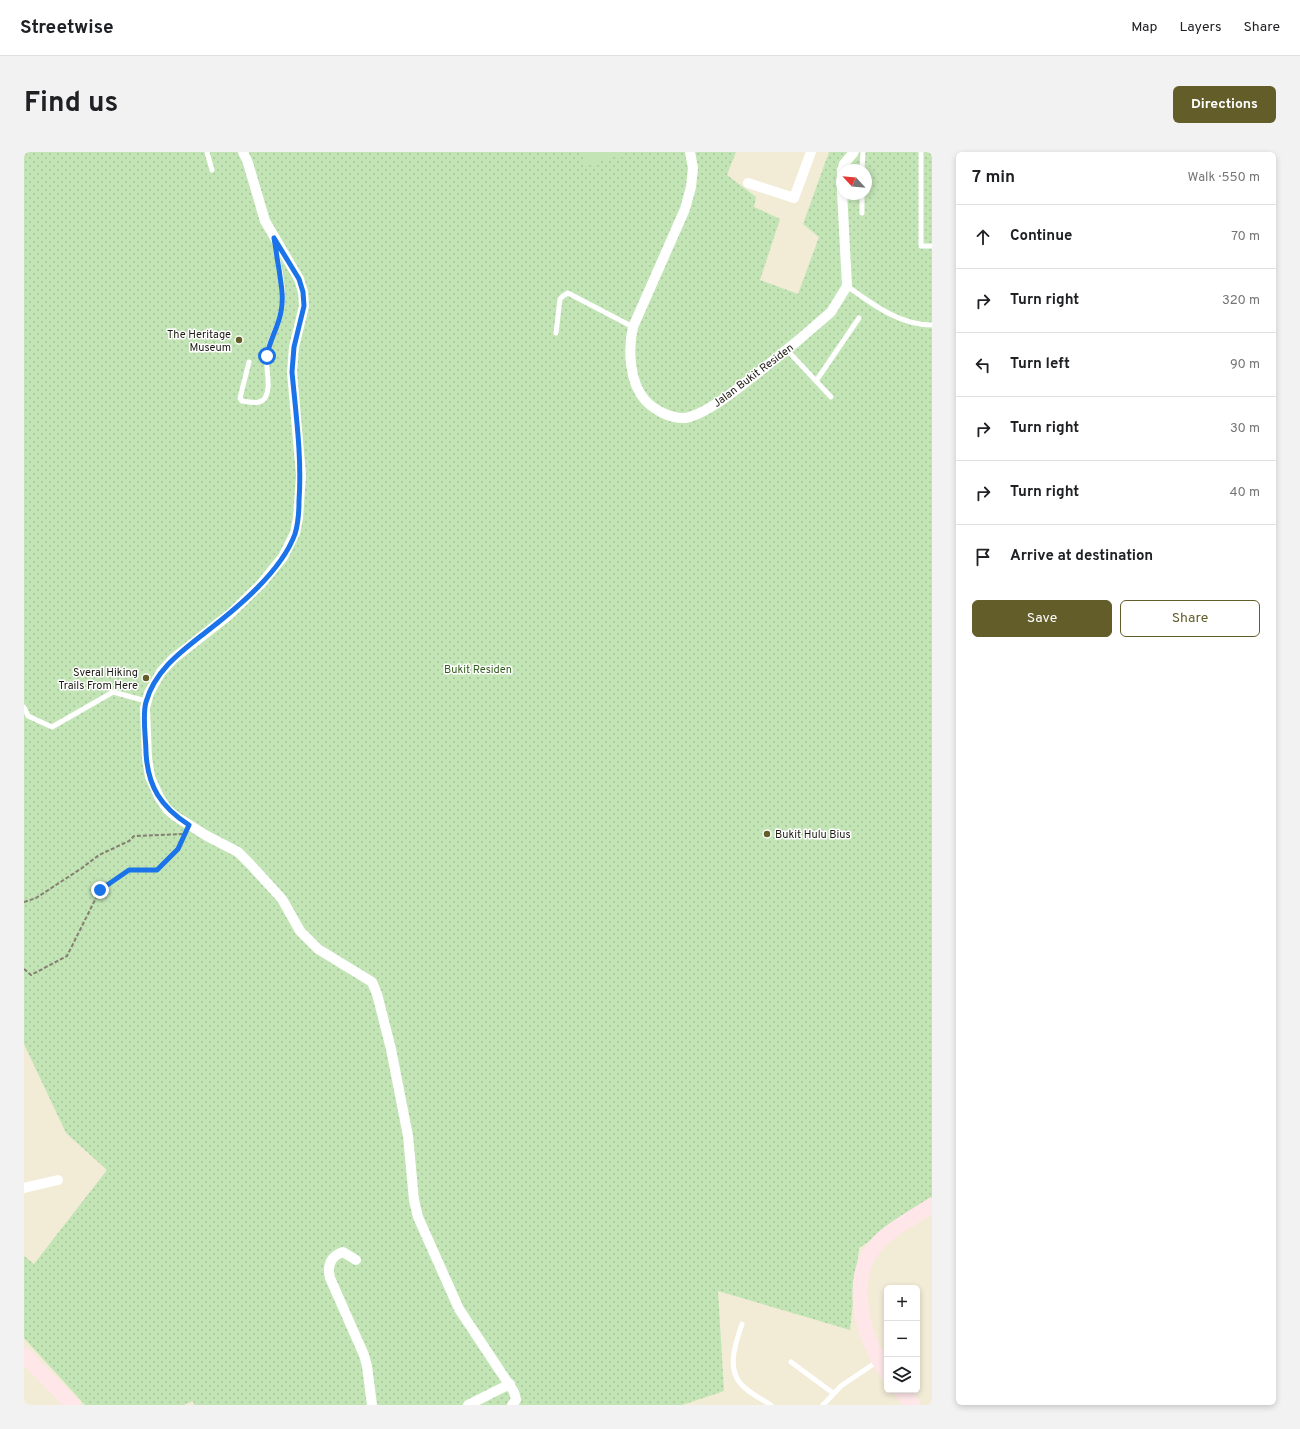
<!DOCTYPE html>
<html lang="en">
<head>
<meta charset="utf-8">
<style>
  :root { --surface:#fff; --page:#f2f2f2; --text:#202124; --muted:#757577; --line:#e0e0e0; --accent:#635d2a }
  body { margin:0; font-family:Overpass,sans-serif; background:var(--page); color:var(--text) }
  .controls { position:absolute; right:12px; bottom:12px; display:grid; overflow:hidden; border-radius:6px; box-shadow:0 2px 6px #0003 }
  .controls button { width:36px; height:36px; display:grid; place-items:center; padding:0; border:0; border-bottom:1px solid var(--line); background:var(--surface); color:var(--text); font:20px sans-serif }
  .compass { position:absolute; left:812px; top:12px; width:36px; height:36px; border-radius:50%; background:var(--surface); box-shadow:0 2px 6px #0003; rotate:296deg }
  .stop { position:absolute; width:12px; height:12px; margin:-9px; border:3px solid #1a73e8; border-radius:50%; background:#fff }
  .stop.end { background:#1a73e8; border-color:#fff; box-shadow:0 1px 4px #0008 }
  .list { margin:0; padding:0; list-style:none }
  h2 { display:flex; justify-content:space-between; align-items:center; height:52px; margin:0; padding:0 16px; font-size:17px }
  h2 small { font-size:13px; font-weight:400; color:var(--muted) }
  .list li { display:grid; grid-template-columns:26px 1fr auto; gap:12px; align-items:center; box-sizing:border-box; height:64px; padding:0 16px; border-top:1px solid var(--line) }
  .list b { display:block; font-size:15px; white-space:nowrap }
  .list em { font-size:13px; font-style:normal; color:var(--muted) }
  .actions { display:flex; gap:8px; padding:12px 16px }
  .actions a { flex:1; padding:9px 0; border:1px solid var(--accent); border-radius:6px; text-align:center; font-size:14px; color:var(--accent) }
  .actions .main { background:var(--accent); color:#fff }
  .icon { flex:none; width:22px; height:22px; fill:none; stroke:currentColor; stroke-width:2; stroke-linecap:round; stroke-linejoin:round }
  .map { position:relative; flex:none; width:908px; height:1253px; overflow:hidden; border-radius:6px }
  header { display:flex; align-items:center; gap:24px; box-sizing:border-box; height:56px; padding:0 20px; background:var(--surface); border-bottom:1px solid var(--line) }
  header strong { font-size:19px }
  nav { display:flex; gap:22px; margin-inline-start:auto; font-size:14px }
  .intro { display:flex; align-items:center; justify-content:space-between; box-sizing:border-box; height:96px; padding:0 24px }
  h1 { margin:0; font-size:28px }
  .button { padding:10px 18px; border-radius:6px; background:var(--accent); color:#fff; font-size:14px; font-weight:700 }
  main { display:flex; gap:24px; padding:0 24px }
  aside { flex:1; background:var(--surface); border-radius:6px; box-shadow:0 2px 6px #0003 }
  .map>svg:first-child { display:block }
</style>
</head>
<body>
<header>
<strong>Streetwise</strong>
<nav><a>Map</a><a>Layers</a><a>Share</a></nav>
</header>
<div class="intro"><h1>Find us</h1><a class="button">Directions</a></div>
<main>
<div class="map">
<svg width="908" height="1253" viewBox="0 0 908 1253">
  <defs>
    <pattern id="grass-dots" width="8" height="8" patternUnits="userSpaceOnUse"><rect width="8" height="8" fill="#c3e5b6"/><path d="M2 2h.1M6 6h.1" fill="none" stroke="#a7c49b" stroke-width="1.8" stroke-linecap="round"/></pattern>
  </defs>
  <rect width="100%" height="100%" fill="#f2ebd6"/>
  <!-- grass -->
  <path fill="url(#grass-dots)" fill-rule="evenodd" d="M0,0H712L703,23L732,45L730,55L756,67L736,128L774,142L795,85L779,72L805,0H908V1048L835,1096L826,1178L694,1139L700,1239L658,1253H170L169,1249L160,1253H61L0,1186V1104L10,1112L83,1018L42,981L0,892ZM818,18H842V42H818Z"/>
  <!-- garden -->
  <path fill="#c3e5b6" d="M558,0H605L562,14Z"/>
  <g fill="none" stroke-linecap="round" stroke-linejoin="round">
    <!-- path -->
    <g stroke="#847f71" stroke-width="2" stroke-dasharray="4 2" stroke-linecap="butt">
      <path d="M0,750L12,746L58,716L75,703L105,689L110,684L159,682"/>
      <path d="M0,817L7,823L43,804L76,738L105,718H133L154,697L161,681"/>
    </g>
    <!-- lane -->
    <g stroke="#fff" stroke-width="5">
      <path d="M183,0L188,18"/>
      <path d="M897,0V94H908"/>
      <path d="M838,18L839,0"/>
      <path d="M838,42V61"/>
      <path d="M823,134C848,152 875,173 908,173"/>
      <path d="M532,181L536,147L539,144L544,141L609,175"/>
      <path d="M763,198L807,245"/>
      <path d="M225,210L216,246L218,249C226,250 236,253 241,246C248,234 241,217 243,204C244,188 254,176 257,161C262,137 254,114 251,91"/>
      <path d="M792,229L835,166"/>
      <path d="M0,555L4,564L28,575L89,540L122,549"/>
      <path d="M718,1172C711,1192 701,1220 721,1236C729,1243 739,1248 747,1253"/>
      <path d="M767,1210L809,1241"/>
      <path d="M799,1253L817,1234L854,1209"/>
    </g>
    <!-- street -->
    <g stroke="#fff" stroke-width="10">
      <path d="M219,0L224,11L241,69L275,127L279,140L280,154L270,195L268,220L277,323L274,366L271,381L259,405L237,432L206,462L149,507L137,520L125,541L121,556L123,606L126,625L135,645L143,657L151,664L183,684L214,700L227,713L258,747L276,779L294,797L348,830L353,842L367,897L384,984L390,1048L394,1065L435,1157L490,1240L492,1248L488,1253"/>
      <path d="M666,0L669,16L667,35L661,57L609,175C604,196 605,230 621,248C630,258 647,267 661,266C680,263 707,242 722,230C751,208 779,185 807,160L823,134L818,40V19"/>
      <path d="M818,18L820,12L830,0"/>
      <path d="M724,31L770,46L787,0"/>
      <path d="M0,1036L34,1028"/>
      <path d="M332,1108L319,1100C306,1104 303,1114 306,1126L340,1203L343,1214L348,1253"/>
      <path d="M444,1253L486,1232"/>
    </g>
    <!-- secondary -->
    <g stroke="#ffe6e8" stroke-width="15">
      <path d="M0,1203L49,1253"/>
      <path d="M863,1221C837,1184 820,1120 859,1086C874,1073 892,1064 908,1053"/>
      <path d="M876,1238L889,1253"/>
    </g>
  </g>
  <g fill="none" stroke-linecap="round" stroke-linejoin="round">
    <!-- route -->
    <path stroke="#1a73e8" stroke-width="5" d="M76,738L105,718H133L154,697L165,673C137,655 124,635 122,601C122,586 118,564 122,550C131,518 158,499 182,480C213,456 257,420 271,382C274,372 275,360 275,349C278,306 272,263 268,220L270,195L280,154L279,140L275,127L250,86C252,97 253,107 255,117C257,133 260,144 257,160C254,176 245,189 243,204"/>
  </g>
  <!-- markers -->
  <g fill="#635d2a" stroke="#fff" stroke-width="1.5">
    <circle cx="215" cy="188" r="4"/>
    <circle cx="122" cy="526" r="4"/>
    <circle cx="743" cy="682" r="4"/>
  </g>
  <g text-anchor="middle" stroke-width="3" stroke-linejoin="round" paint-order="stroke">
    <!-- poi labels -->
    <g font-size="11" fill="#1c1a12" stroke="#fff" text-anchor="end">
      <text x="207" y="186">The Heritage<tspan x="207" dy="13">Museum</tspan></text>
      <text x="114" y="524">Sveral Hiking<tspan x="114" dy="13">Trails From Here</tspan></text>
      <text x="751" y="686" text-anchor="start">Bukit Hulu Bius</text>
    </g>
    <!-- street labels -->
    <g font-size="11" fill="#1c1a12" stroke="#fff">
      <text transform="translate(729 223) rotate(-37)" y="4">Jalan Bukit Residen</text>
    </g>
    <!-- park labels -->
    <g font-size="11" fill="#335f1e" stroke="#fff">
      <text x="454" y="521">Bukit Residen</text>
    </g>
  </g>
</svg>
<div class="controls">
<button>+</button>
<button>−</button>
<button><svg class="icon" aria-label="layers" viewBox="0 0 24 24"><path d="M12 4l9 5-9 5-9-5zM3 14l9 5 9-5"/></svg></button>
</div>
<svg class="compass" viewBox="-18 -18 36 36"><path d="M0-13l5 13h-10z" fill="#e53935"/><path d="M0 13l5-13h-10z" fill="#757577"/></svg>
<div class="stop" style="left:243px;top:204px"></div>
<div class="stop end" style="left:76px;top:738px"></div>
</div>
<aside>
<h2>7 min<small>Walk · 550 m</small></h2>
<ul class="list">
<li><svg class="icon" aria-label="ahead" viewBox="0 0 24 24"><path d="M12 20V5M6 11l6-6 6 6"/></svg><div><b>Continue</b></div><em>70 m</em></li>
<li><svg class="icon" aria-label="right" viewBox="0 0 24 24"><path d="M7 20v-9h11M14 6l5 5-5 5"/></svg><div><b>Turn right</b></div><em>320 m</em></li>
<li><svg class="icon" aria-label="left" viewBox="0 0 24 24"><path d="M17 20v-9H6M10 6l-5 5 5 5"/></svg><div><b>Turn left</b></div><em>90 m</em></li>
<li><svg class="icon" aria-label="right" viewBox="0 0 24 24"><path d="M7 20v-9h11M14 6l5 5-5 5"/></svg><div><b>Turn right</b></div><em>30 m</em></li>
<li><svg class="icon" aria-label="right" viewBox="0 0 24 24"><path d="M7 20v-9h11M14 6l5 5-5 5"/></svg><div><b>Turn right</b></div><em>40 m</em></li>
<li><svg class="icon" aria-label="arrive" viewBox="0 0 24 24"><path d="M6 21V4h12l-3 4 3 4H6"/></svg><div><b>Arrive at destination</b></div></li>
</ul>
<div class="actions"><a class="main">Save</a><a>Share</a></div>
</aside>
</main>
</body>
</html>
